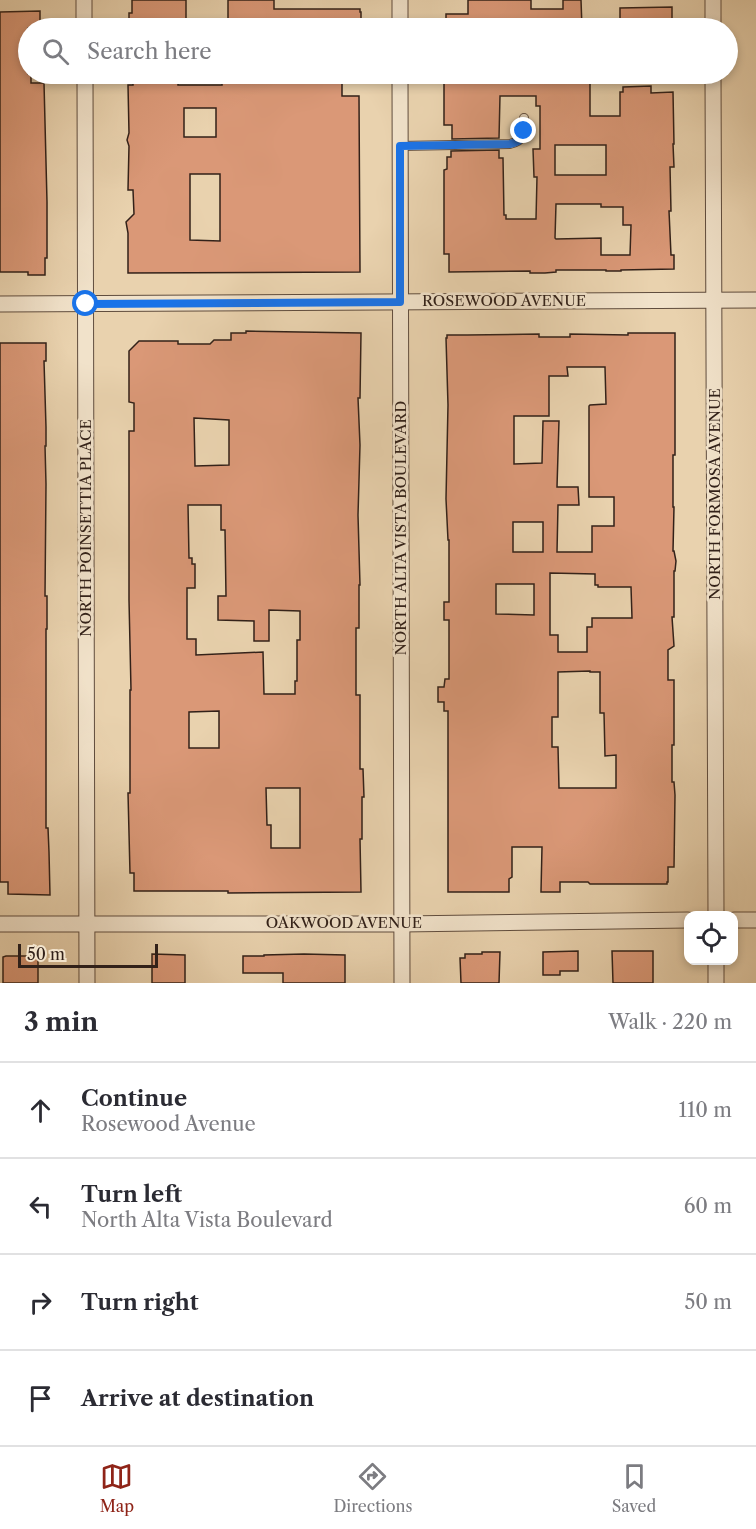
<!DOCTYPE html>
<html lang="en">
<head>
<meta charset="utf-8">
<style>
  :root { --surface:#fff; --page:#f7f7f7; --text:#2b2b33; --muted:#7c7c81; --line:#e1e1e2; --accent:#8f2418 }
  body { margin:0; font-family:"Libre Caslon Text",serif; background:var(--page); color:var(--text) }
  .controls { position:absolute; right:18px; bottom:18px; display:grid; overflow:hidden; border-radius:12px; box-shadow:0 3px 9px #0003 }
  .controls button { width:54px; height:54px; display:grid; place-items:center; padding:0; border:0; border-bottom:2px solid var(--line); background:var(--surface); color:var(--text); font:30px sans-serif }
  .scale { position:absolute; left:18px; bottom:15px; width:140px; box-sizing:border-box; padding-left:6px; border:3px solid #322119; border-top:0; font-size:16px; line-height:21px; white-space:nowrap; color:#322119; -webkit-text-stroke:4px #f1e2ca; paint-order:stroke }
  .stop { position:absolute; width:18px; height:18px; margin:-14px; border:4px solid #1a73e8; border-radius:50%; background:#fff }
  .stop.end { background:#1a73e8; border-color:#fff; box-shadow:0 2px 6px #0008 }
  .list { margin:0; padding:0; list-style:none }
  h2 { display:flex; justify-content:space-between; align-items:center; height:78px; margin:0; padding:0 24px; font-size:26px }
  h2 small { font-size:20px; font-weight:400; color:var(--muted) }
  .list li { display:grid; grid-template-columns:39px 1fr auto; gap:18px; align-items:center; box-sizing:border-box; height:96px; padding:0 24px; border-top:2px solid var(--line) }
  .list b { display:block; font-size:22px; white-space:nowrap }
  .list p { margin:0; font-size:20px; white-space:nowrap; color:var(--muted) }
  .list em { font-size:20px; font-style:normal; color:var(--muted) }
  .icon { flex:none; width:33px; height:33px; fill:none; stroke:currentColor; stroke-width:2; stroke-linecap:round; stroke-linejoin:round }
  .map { position:relative; flex:none; width:756px; height:983px; overflow:hidden }
  .search { position:absolute; background:var(--surface); box-shadow:0 3px 9px #0003; left:18px; right:18px; top:18px; height:66px; display:flex; align-items:center; gap:15px; box-sizing:border-box; padding:0 21px; border-radius:33px; color:var(--muted); font-size:22px }
  .sheet { height:462px; background:var(--surface) }
  nav { display:flex; justify-content:space-around; align-items:center; box-sizing:border-box; height:84px; border-top:2px solid var(--line); background:var(--surface); font-size:16px; color:var(--muted) }
  nav a { display:grid; justify-items:center; gap:3px }
  nav .on { color:var(--accent) }
  .map>svg:first-child { display:block }
</style>
</head>
<body>
<div class="map">
<svg width="756" height="983" viewBox="0 0 756 983">
  <rect width="100%" height="100%" fill="#e9d2ae"/>
  <filter id="stains"><feTurbulence type="fractalNoise" baseFrequency=".00333" numOctaves="4"/><feColorMatrix values="0 0 0 0 .2 0 0 0 0 .09 0 0 0 0 .02 0 0 0 .5 -.17"/></filter>
  <radialGradient id="worn" r=".72"><stop offset=".6" stop-color="#630" stop-opacity="0"/><stop offset="1" stop-color="#630" stop-opacity=".3"/></radialGradient>
  <!-- building -->
  <g fill="#da9877" stroke="#322119" stroke-width="1.5" fill-rule="evenodd">
    <path d="M132,0H186V28H129V13H132Z"/>
    <path d="M228,0H274V9H360V12H361V28H228Z"/>
    <path d="M468,0H531V9H563V0H581L582,28H446V14H468Z"/>
    <path d="M672,7V22H667V28H620V8Z"/>
    <path d="M40,11V28H28V74H31V83H44L47,202V258H45V275H28V272H0V12Z"/>
    <path d="M133,74H178V85H222V74H265V82H299V74H342V96H359L360,272L128,273V233L126,222L134,214L133,190H128L129,146L127,140L129,133L128,85H133ZM184,108H216V137H184ZM190,174H220V241L190,240Z"/>
    <path d="M520,74H590V116H620V92H623V87L651,86V93L673,92L674,144H673L674,167H670L671,211H669L671,255H674V269L621,270V271H606V270H556V272L545,273H530V271L449,272V254H444V170L447,169V157H451V151L499,150V158H503L504,215H506V219H536L537,177H534L533,149H540V106H536V96H500L499,138L452,139V125H444V78L520,77ZM555,145H606V175H555ZM556,204H601V207H623V225H631L630,255H601V238L556,239L555,238Z"/>
    <path d="M246,331L361,333L360,398H358L360,445L358,515L360,585H359V628H356V695H360V769H363L364,797H362V839H360L361,892L228,893V891H134V873H130L128,793H130V690H131L129,600V431H134V403L129,402V351L139,341H178V344H210L214,340H231V333H246ZM194,418L229,420V465L195,466ZM188,505H221V530H225L226,596H218V620L254,621V641H269V610L300,611V640H297V681H295V694H264L263,652L196,655V639H187V588H195V564H192V558H189ZM219,711V748H189V712ZM266,788H300V848H271V825H267Z"/>
    <path d="M628,333H675V455H673V507H674L673,551H674L676,561L675,571H674V617H672L674,646L668,650V680H674V745H672V782H674L675,795L674,867H668V882H667V884H590L588,882H560V892H541L542,847H512V877L509,879V892H448V711H444V702H438V687H444L445,679H449V620H444V602H449V540H448L446,499L448,405L446,338H447V335H467L539,334V337H570V334L628,335ZM567,367H605L606,404L590,405L589,406V497H614V526H592V552H557L558,505H579L578,487H557L559,421H543L542,463L514,464V416H549V376H568ZM513,522H543V552H513ZM550,573L595,574V585H598V587H631L632,618H592V627H587V652H558V635H550ZM496,584H534V615L496,614ZM590,671V672H600V713H604L605,756L616,755V788H559L558,747H552V717H558V672Z"/>
    <path d="M0,343H46V361H44L46,427V446H45L46,484L45,596H47V629H46V828H48L49,852L50,895L8,894V882H0Z"/>
    <path d="M578,951V971H560V975H543V952Z"/>
    <path d="M612,951H653V983H613Z"/>
    <path d="M482,952H500L499,983H461L460,958H465V954H482Z"/>
    <path d="M152,954L185,955V983H152Z"/>
    <path d="M304,954L345,955V983H283V973H243V956H264V955Z"/>
    <path d="M6,956H38V983H3V957Z"/>
  </g>
  <g fill="none" stroke-linecap="round" stroke-linejoin="round">
    <defs>
      <path id="lane" d="M400,146L510,144C526,140 524,132 524,118"/>
      <g id="street">
        <path d="M84,0V28"/>
        <path d="M400,0V28"/>
        <path d="M713,0V28"/>
        <path d="M85,74L87,983"/>
        <path d="M400,74L402,983"/>
        <path d="M713,74L716,916"/>
        <path d="M0,304L756,300"/>
        <path d="M734,920H756"/>
        <path d="M0,924H402L688,920"/>
        <path d="M716,960V983"/>
      </g>
    </defs>
    <!-- lane casing -->
    <use href="#lane" stroke="#604d3e" stroke-width="10"/>
    <!-- street casing -->
    <use href="#street" stroke="#604d3e" stroke-width="17"/>
    <!-- lane -->
    <use href="#lane" stroke="#f1e2ca" stroke-width="8"/>
    <!-- street -->
    <use href="#street" stroke="#f1e2ca" stroke-width="15"/>
  </g>
  <g fill="none" stroke-linecap="round" stroke-linejoin="round">
    <!-- route -->
    <path stroke="#1a73e8" stroke-width="8" d="M86,304L400,302V146L510,144C519,142 522,139 524,131"/>
  </g>
  <g text-anchor="middle" stroke-width="5" stroke-linejoin="round" paint-order="stroke">
    <!-- street labels -->
    <g font-size="15" fill="#322119" stroke="#f1e2ca">
      <text x="504" y="306">ROSEWOOD AVENUE</text>
      <text transform="translate(715 494) rotate(-90)" y="5">NORTH FORMOSA AVENUE</text>
      <text transform="translate(86 528) rotate(-90)" y="5">NORTH POINSETTIA PLACE</text>
      <text transform="translate(401 528) rotate(-90)" y="5">NORTH ALTA VISTA BOULEVARD</text>
      <text x="344" y="928">OAKWOOD AVENUE</text>
    </g>
  </g>
  <rect width="100%" height="100%" filter="url(#stains)"/>
  <rect width="100%" height="100%" fill="url(#worn)"/>
</svg>
<div class="controls">
<button><svg class="icon" aria-label="locate" viewBox="0 0 24 24"><circle cx="12" cy="12" r="6"/><path d="M12 2v4M12 18v4M2 12h4M18 12h4"/></svg></button>
</div>
<div class="scale">50 m</div>
<div class="stop" style="left:86px;top:304px"></div>
<div class="stop end" style="left:524px;top:131px"></div>
<div class="search"><svg class="icon" aria-label="search" viewBox="0 0 24 24"><circle cx="10" cy="10" r="6"/><path d="M15 15l6 6"/></svg>Search here</div>
</div>
<section class="sheet">
<h2>3 min<small>Walk · 220 m</small></h2>
<ul class="list">
<li><svg class="icon" aria-label="ahead" viewBox="0 0 24 24"><path d="M12 20V5M6 11l6-6 6 6"/></svg><div><b>Continue</b><p>Rosewood Avenue</p></div><em>110 m</em></li>
<li><svg class="icon" aria-label="left" viewBox="0 0 24 24"><path d="M17 20v-9H6M10 6l-5 5 5 5"/></svg><div><b>Turn left</b><p>North Alta Vista Boulevard</p></div><em>60 m</em></li>
<li><svg class="icon" aria-label="right" viewBox="0 0 24 24"><path d="M7 20v-9h11M14 6l5 5-5 5"/></svg><div><b>Turn right</b></div><em>50 m</em></li>
<li><svg class="icon" aria-label="arrive" viewBox="0 0 24 24"><path d="M6 21V4h12l-3 4 3 4H6"/></svg><div><b>Arrive at destination</b></div></li>
</ul>
</section>
<nav>
<a class="on"><svg class="icon" aria-label="map" viewBox="0 0 24 24"><path d="M3 6l6-2 6 2 6-2v14l-6 2-6-2-6 2zM9 4v14M15 6v14"/></svg>Map</a>
<a><svg class="icon" aria-label="directions" viewBox="0 0 24 24"><path d="M12 3l9 9-9 9-9-9zM9 14v-3h6M13 9l2 2-2 2"/></svg>Directions</a>
<a><svg class="icon" aria-label="saved" viewBox="0 0 24 24"><path d="M7 4h10v16l-5-4-5 4z"/></svg>Saved</a>
</nav>
</body>
</html>
